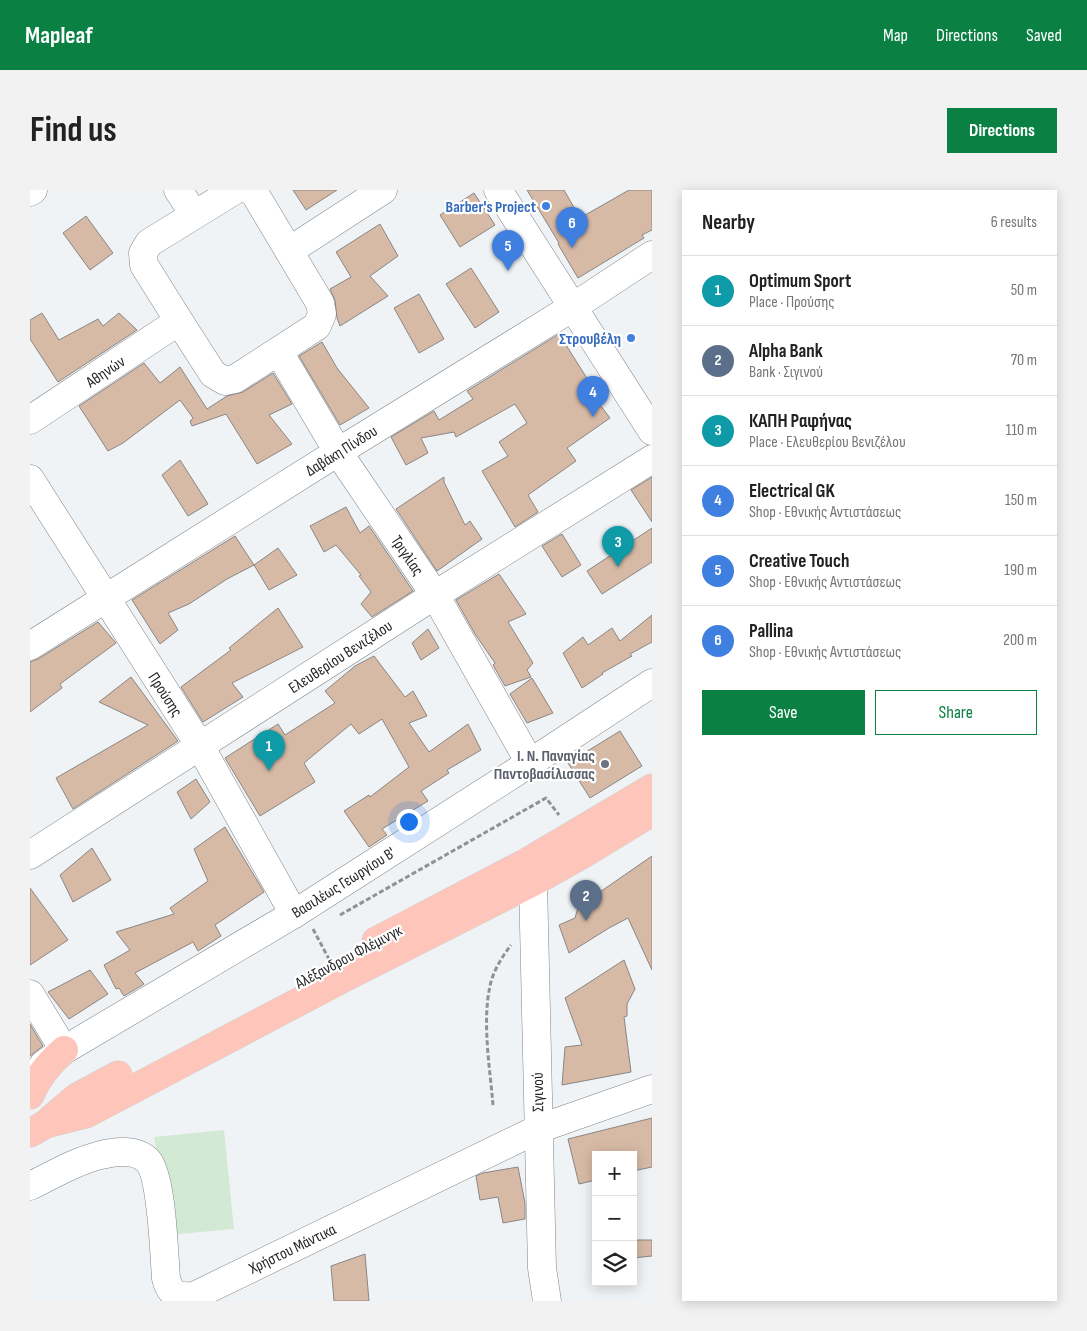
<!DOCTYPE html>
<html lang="en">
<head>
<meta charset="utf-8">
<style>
  :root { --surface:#fff; --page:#f2f2f2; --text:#222; --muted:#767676; --line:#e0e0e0; --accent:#0b8043 }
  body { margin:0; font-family:"Sofia Sans Condensed",sans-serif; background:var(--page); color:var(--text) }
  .controls { position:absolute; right:15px; bottom:15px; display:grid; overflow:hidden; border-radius:0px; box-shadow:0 2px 12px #0003 }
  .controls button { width:45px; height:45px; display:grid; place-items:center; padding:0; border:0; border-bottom:1px solid var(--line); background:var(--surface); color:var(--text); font:25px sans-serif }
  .you { position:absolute; left:378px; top:631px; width:18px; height:18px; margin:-12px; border:4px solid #fff; border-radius:50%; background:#1a73e8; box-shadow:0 0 0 8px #1a73e833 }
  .badge { display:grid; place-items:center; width:32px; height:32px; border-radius:50%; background:var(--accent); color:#fff; font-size:16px; font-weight:700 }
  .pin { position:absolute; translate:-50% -41px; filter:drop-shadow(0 1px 2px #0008) }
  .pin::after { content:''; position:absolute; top:26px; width:18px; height:15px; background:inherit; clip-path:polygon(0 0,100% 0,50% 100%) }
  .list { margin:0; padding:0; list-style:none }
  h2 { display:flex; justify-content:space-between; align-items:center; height:65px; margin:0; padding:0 20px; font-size:21px }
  h2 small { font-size:16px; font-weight:400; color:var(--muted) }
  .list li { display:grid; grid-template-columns:32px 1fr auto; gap:15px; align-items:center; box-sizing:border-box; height:70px; padding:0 20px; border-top:1px solid var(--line) }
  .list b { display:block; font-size:19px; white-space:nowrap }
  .list p { margin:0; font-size:16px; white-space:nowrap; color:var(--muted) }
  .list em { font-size:16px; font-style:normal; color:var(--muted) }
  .actions { display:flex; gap:10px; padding:15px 20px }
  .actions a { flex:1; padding:11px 0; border:1px solid var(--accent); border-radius:0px; text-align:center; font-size:18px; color:var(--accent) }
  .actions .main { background:var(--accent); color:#fff }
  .icon { flex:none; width:28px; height:28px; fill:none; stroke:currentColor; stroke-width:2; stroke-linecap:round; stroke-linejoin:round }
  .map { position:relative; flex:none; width:622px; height:1111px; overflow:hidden; border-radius:0px }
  header { display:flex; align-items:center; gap:30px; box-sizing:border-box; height:70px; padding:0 25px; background:var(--accent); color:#fff }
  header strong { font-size:24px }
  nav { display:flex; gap:28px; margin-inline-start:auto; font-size:18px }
  .intro { display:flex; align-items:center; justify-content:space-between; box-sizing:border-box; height:120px; padding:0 30px }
  h1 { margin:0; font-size:35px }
  .button { padding:12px 22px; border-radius:0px; background:var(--accent); color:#fff; font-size:18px; font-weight:700 }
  main { display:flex; gap:30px; padding:0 30px }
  aside { flex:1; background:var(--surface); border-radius:0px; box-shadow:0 2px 12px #0003 }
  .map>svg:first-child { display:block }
</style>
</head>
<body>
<header>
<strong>Mapleaf</strong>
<nav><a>Map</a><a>Directions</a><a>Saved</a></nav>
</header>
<div class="intro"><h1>Find us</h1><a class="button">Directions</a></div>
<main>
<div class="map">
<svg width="622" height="1111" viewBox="0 0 622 1111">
  <rect width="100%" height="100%" fill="#f0f3f6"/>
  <!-- green -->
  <path fill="#d2ead3" d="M194,940L204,1039L139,1045L131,975L126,958L124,947Z"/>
  <!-- building -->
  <g fill="#d7baa6" stroke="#898684">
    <path d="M263,0H307L276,20Z"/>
    <path d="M497,0H534L550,28L599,0H622V40L612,45L614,48L548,88L528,54L529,53Z"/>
    <path d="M444,3L465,35L430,57L410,25Z"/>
    <path d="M56,26L83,63L60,80L33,43Z"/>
    <path d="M350,34L368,66L340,86L358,106L310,136L307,128L305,110L300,99L321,87L306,62Z"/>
    <path d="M441,78L469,122L445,138L416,94Z"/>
    <path d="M389,104L414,149L389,163L364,118Z"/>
    <path d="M12,123L29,150L68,129L73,136L89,123L107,140L28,192L0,149V130Z"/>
    <path d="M529,144L565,201L561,203L580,228L537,258L546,271L498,305L508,322L485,337L452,281L478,266L469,252L497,233L485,214L426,247L424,242L391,248L398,263L376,275L361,247L404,221L409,230L443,209L437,201Z"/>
    <path d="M292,152L307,178L339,218L310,235L269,166Z"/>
    <path d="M114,173L130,193L150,177L177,219L197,206L213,202L243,183L262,214L239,225L262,254L227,274L196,224L162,236L160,231L163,228L150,210L93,253L78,261L49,216Z"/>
    <path d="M150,270L178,314L158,326L132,285Z"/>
    <path d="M414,287V292L435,335L440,331L452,349L407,381L366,319Z"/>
    <path d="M622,287V332L601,300Z"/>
    <path d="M316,317L330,343L339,336L383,401L342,427L331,414L341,402L329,386L331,385L306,355L294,362L280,336Z"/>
    <path d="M622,338V372L572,404L557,381Z"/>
    <path d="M532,344L551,375L532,387L512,356Z"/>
    <path d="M205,346L224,375L197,389L159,414L138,423L148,440L130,454L102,410Z"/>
    <path d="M248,358L267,385L239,400L224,375Z"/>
    <path d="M469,384L496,424L478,432L503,473L497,480L501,487L475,496L463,475L465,473L445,444L426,410Z"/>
    <path d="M248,418L273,457L202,493L213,507L173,532L151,497L201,460L199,458Z"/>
    <path d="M622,425V452L600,464L602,466L572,483L573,484L552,498L533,463L553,447L558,455L582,438L590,451Z"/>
    <path d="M68,432L86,453L30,494L32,498L0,522V472L8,469Z"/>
    <path d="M398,439L409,458L391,470L382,453Z"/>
    <path d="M344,466L375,507L383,501L397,526L379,533L399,562L438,534L451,560L417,580L419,583L391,601L398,611L352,639L357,645L339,657L314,621L339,605L340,607L379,577L352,529L329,544L321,534L274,573L285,592L230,626L195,568L248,534L255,545L305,513L295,501L325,476Z"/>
    <path d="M101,487L148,551L43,619L26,588L118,535L69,512Z"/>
    <path d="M502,488L523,523L497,533L480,504Z"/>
    <path d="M590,541L612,576L560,608L538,573Z"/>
    <path d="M166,589L180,612L161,629L147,602Z"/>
    <path d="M195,637L234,702L185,735L191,746L168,761L163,752L105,783L114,794L94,806L89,798L86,799L74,775L100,760L86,742L144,724L140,718L178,691L164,659Z"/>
    <path d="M62,658L81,690L43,712L30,685Z"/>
    <path d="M622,666V780L598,728L579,738L539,763L529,735L545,728L549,714L567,704Z"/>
    <path d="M0,698L38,750L0,775Z"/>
    <path d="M594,770L605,799L597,814V826L594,827L601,882L532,895L535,857L552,855L535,808Z"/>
    <path d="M60,780L78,804L39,829L18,802Z"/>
    <path d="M0,834L13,856L0,866Z"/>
    <path d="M622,928V977L603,981V965H566V990L549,994L538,949Z"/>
    <path d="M488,977L495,1013V1029L473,1033L468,1007L450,1010L446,986L453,983Z"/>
    <path d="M603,1050H622V1066L603,1068Z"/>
    <path d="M335,1064L339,1111H304L301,1076Z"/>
  </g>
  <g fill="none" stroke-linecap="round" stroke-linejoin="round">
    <defs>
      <g id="minor">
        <path d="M148,0L164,24"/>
        <path d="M205,0L119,53L113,63L114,75L149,131L183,184L195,191L205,189L287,136L292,124L290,113L225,4L220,0"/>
        <path d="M468,0L622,241"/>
        <path d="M0,2L3,0"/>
        <path d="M259,61L353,0"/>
        <path d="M249,162L308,262L405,405L500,573"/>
        <path d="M0,230L149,131"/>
        <path d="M0,289L170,556L264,724"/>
        <path d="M0,456L308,262L543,117L622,65"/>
        <path d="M0,665L405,405L622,269"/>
        <path d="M503,692L512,1078L517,1111"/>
        <path d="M0,804L34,860"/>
        <path d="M13,875L34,860L264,724L500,573L622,493"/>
        <path d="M0,996C23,985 46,971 71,965C85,961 107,959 118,971C132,987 134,1064 136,1088C140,1105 147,1107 164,1106L508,939L622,899"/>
      </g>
      <g id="major">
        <path d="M346,751L497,672L622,598"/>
        <path d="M0,905C8,886 19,873 34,860"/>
        <path d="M20,930L47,907L88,885"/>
        <path d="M0,943L16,934L56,924L310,790L503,692L555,663L622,622"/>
      </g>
    </defs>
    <!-- minor casing -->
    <use href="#minor" stroke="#818486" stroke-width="29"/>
    <!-- major casing -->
    <use href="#major" stroke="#cfcfcf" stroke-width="29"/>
    <!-- path -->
    <g stroke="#8f9193" stroke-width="3" stroke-dasharray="5 2.5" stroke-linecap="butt">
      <path d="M310,725L516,608L529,625"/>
      <path d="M283,739L300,771"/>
      <path d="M463,915C460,878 452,833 460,796C463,781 472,767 481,755"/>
    </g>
    <!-- minor -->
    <use href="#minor" stroke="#fff" stroke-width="28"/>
    <!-- major -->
    <use href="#major" stroke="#fec6ba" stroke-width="28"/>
  </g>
  <!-- markers -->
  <g fill="#3f7fe0" stroke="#fff" stroke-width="2">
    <circle cx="516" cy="16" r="5"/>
    <circle cx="601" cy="148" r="5"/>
  </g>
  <circle fill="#6b7280" stroke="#fff" stroke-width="2" cx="575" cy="574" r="5"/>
  <g text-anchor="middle" stroke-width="4.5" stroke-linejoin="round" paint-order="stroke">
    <!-- shop labels -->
    <g font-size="16" font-weight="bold" fill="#366cbe" stroke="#fff" text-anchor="end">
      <text x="506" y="22">Barber's Project</text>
      <text x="591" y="154">Στρουβέλη</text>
    </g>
    <!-- street labels -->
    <g font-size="16" fill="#232425" stroke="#fff">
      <text transform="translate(75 181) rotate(-34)" y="6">Αθηνών</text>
      <text transform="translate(311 260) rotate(-32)" y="6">Δαβάκη Πίνδου</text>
      <text transform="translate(378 365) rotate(56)" y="6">Τριγλίας</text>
      <text transform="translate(310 466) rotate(-33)" y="6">Ελευθερίου Βενιζέλου</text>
      <text transform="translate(136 504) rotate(57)" y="6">Προύσης</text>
      <text transform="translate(313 692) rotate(-32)" y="6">Βασιλέως Γεωργίου Β'</text>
      <text transform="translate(318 766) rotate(-28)" y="6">Αλέξανδρου Φλέμινγκ</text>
      <text transform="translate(507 902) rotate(-91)" y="6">Σιγινού</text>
      <text transform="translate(262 1058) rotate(-26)" y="6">Χρήστου Μάντικα</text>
    </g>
    <!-- worship labels -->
    <g font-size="16" font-weight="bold" fill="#5b616d" stroke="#fff" text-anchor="end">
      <text x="565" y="571">Ι. Ν. Παναγίας<tspan x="565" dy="18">Παντοβασίλισσας</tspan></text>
    </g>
  </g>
</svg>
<div class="controls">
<button>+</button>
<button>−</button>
<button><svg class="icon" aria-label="layers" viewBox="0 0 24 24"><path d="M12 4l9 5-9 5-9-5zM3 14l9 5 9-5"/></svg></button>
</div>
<div class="you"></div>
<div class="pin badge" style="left:239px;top:581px;background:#0f9aa8">1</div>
<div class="pin badge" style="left:556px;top:731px;background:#5c6f8a">2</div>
<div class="pin badge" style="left:588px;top:377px;background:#0f9aa8">3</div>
<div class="pin badge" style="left:563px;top:227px;background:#3f7fe0">4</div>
<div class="pin badge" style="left:478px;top:81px;background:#3f7fe0">5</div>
<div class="pin badge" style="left:542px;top:58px;background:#3f7fe0">6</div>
</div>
<aside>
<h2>Nearby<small>6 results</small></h2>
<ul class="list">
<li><span class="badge" style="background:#0f9aa8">1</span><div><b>Optimum Sport</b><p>Place · Προύσης</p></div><em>50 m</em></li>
<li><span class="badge" style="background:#5c6f8a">2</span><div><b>Alpha Bank</b><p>Bank · Σιγινού</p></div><em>70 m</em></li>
<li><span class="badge" style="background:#0f9aa8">3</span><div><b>ΚΑΠΗ Ραφήνας</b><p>Place · Ελευθερίου Βενιζέλου</p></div><em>110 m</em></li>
<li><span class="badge" style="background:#3f7fe0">4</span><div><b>Electrical GK</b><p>Shop · Εθνικής Αντιστάσεως</p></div><em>150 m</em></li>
<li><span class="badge" style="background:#3f7fe0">5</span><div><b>Creative Touch</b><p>Shop · Εθνικής Αντιστάσεως</p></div><em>190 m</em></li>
<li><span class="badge" style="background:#3f7fe0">6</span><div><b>Pallina</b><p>Shop · Εθνικής Αντιστάσεως</p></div><em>200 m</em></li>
</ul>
<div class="actions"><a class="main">Save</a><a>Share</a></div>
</aside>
</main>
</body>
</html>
